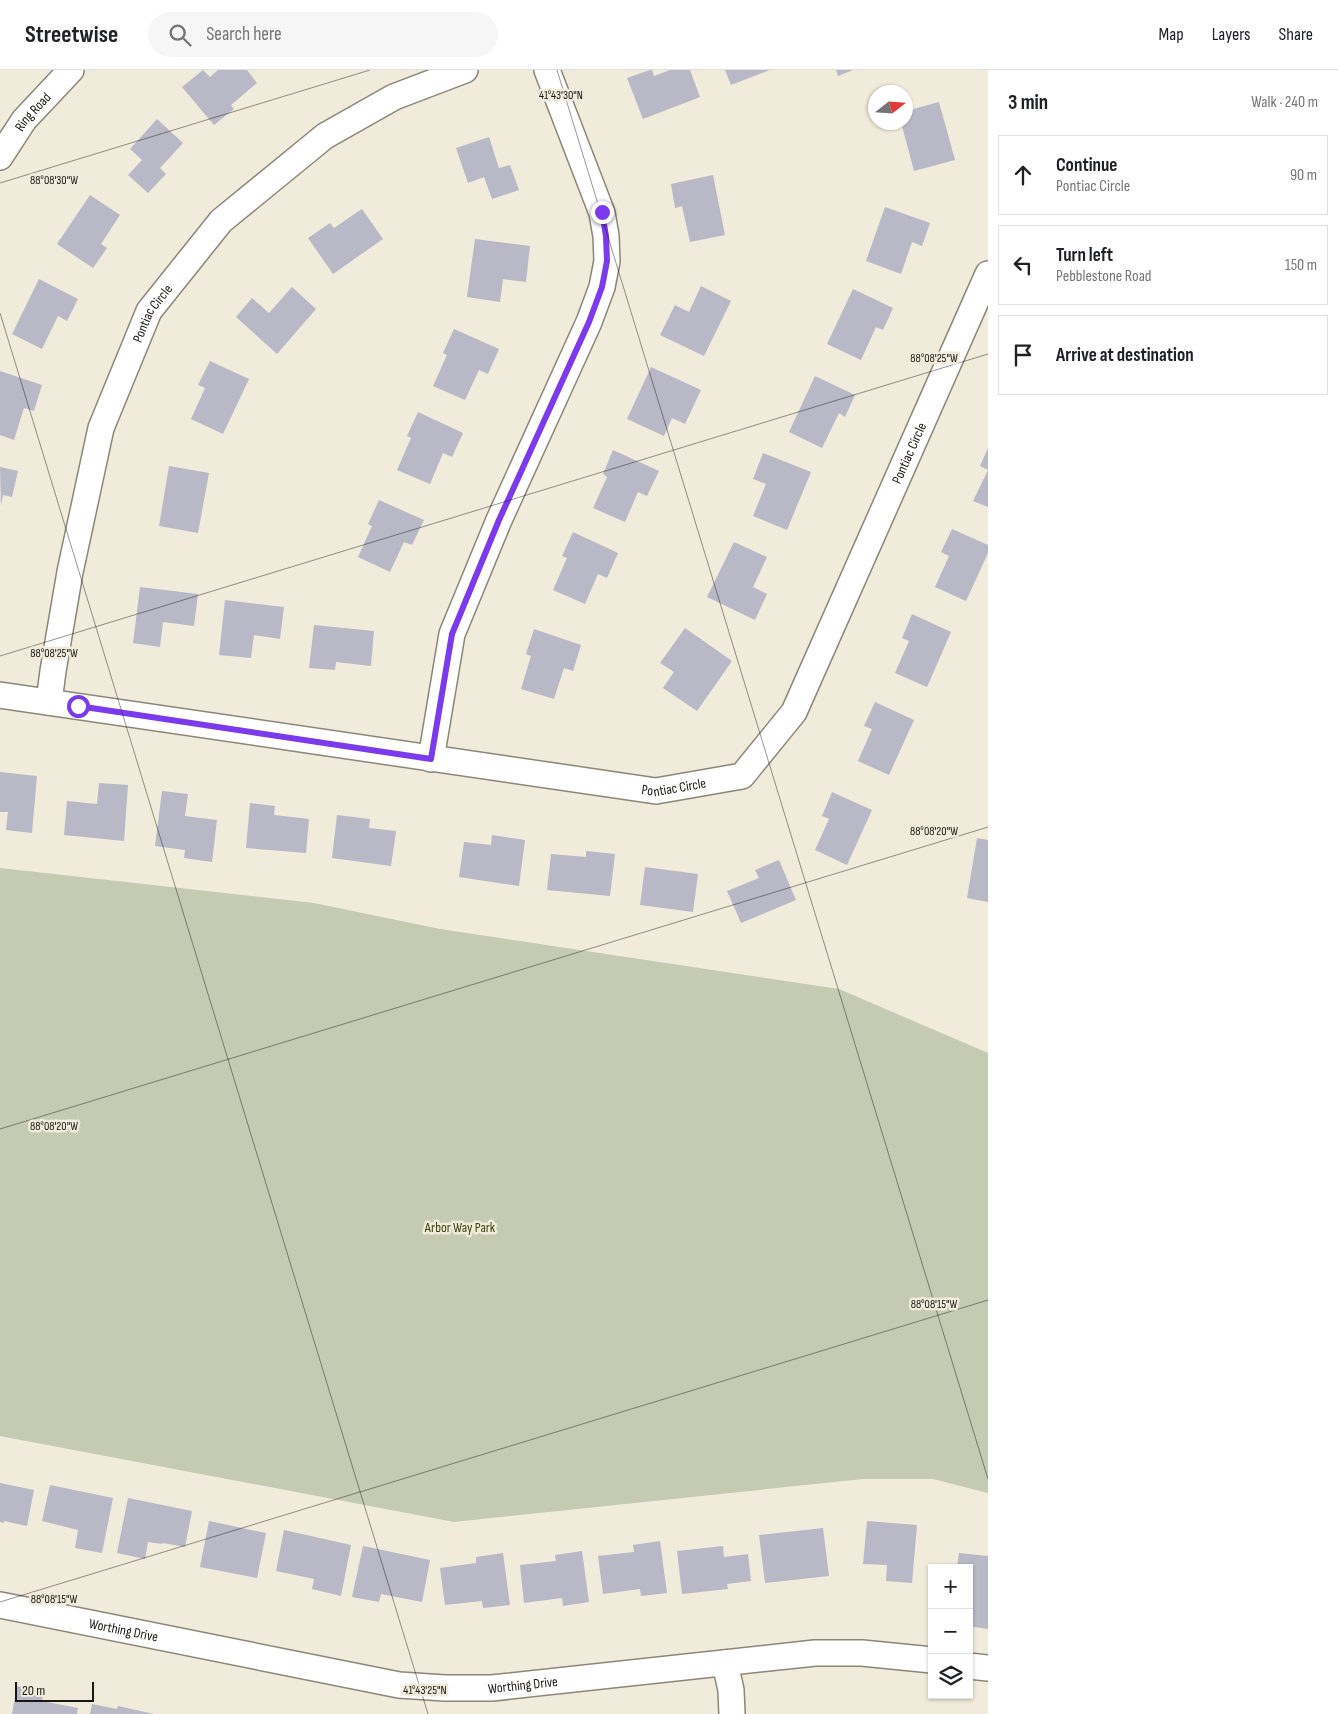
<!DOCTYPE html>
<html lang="en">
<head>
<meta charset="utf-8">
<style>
  :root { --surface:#fff; --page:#f6f6f6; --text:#202124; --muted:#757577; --line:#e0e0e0 }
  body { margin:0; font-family:"Sofia Sans Condensed",sans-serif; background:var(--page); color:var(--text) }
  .controls { position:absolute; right:15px; bottom:15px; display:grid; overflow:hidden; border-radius:0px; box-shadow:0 1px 4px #0004 }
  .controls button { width:45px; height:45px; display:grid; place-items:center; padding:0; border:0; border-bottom:1px solid var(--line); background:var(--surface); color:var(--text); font:25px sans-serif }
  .compass { position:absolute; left:868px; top:15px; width:45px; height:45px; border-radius:50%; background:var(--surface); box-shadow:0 1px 4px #0004; rotate:73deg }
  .scale { position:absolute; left:15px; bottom:12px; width:79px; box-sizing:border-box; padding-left:5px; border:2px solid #191712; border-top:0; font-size:14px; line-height:18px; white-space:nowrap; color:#191712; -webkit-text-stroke:4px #f0ebdb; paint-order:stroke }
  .stop { position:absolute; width:15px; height:15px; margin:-11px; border:4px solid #7c3aed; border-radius:50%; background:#fff }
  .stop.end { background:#7c3aed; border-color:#fff; box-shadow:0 1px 5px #0008 }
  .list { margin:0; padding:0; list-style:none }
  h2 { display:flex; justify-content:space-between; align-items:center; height:65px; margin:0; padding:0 20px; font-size:21px }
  h2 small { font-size:16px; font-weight:400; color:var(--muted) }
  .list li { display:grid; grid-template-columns:32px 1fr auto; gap:15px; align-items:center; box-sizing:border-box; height:80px; margin:0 10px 10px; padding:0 10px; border:1px solid var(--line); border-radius:0px }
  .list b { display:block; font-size:19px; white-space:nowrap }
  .list p { margin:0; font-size:16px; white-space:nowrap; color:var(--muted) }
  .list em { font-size:16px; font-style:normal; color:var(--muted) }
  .icon { flex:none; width:28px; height:28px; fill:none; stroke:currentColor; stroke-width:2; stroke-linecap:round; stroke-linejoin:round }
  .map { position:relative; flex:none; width:988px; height:1644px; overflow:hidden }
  header { display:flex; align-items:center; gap:30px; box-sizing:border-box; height:70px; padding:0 25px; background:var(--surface); border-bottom:1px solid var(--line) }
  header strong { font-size:24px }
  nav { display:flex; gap:28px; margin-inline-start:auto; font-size:18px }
  .search { width:350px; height:45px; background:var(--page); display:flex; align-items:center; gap:12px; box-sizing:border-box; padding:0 18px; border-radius:28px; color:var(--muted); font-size:19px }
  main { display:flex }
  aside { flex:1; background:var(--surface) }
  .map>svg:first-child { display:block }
</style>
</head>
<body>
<header>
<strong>Streetwise</strong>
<div class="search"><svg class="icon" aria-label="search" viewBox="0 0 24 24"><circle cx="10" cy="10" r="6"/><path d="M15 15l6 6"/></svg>Search here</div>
<nav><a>Map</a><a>Layers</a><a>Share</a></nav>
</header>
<main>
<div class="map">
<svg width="988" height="1644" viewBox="0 0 988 1644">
  <rect width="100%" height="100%" fill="#f0ebdb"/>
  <!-- green -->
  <path fill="#c4cbb2" d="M0,798L314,833L440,859L839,919L988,983V1423L933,1409H863L454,1452L0,1366Z"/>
  <!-- building -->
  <g fill="#b8b8c7">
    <path d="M203,0L210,7L218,0H247L257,13L231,35L234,39L214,55L182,17Z"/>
    <path d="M650,0H652L654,6L670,0H690L700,27L643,49L627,8Z"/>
    <path d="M725,0H770L731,15Z"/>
    <path d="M836,0H853L838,6Z"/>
    <path d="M939,32L955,90L914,101L901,52H906V41Z"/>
    <path d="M157,49L183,73L160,98L166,104L148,123L128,105L142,90L130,79Z"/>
    <path d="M489,67L499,98L510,95L519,120L492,129L484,107L468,113L456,78Z"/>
    <path d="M713,105L725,165L690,172L682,136L675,138L671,114Z"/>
    <path d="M90,125L120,145L101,174L107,178L93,198L57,174Z"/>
    <path d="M885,137L930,153L922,176L912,172L901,204L866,191Z"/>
    <path d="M362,139L383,169L333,204L308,168L330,153L334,158Z"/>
    <path d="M475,169L530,176L526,212L503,209L500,232L467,227Z"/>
    <path d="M39,209L78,229L67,251L58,246L42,279L12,264Z"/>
    <path d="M701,216L731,231L704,286L660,265L675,235L689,242Z"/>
    <path d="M292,217L316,239L277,284L236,247L252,228L269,243Z"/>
    <path d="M853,219L893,238L883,260L876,257L861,290L827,274Z"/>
    <path d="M454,259L499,279L488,304L479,300L465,330L433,316L447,285L443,283Z"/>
    <path d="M210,291L249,309L223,364L191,349L205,318L198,315Z"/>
    <path d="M651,297L701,320L685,354L672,348L664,366L627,349Z"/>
    <path d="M0,301L42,315L34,341L24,338L14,370L0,365Z"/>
    <path d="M815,306L855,325L845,347L839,343L822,378L789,362Z"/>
    <path d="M418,342L463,363L452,387L443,383L430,414L397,400L411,368L407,366Z"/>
    <path d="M988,378V437L973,431L988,400L980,396Z"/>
    <path d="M613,380L659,401L647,426L638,422L625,452L593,438L607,407L603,404Z"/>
    <path d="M763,383L811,402L787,460L753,446L766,414L753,409Z"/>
    <path d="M169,396L209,403L198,463L159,456Z"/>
    <path d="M0,397L18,401L12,427L3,425L1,436Z"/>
    <path d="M379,430L424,450L412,475L404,472L390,502L358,487L372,456L368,454Z"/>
    <path d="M952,459L988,475V483L966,531L935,517L949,486L941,482Z"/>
    <path d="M573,462L618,483L607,508L598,504L585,534L553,520L567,488L562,486Z"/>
    <path d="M734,472L767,487L753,517L767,524L755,550L707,527Z"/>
    <path d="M140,517L198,524L194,556L163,552L160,577L133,573Z"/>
    <path d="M225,530L284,537L280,569L254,565L251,588L219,585Z"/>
    <path d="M912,544L951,562L927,617L895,603L909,571L902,568Z"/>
    <path d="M314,555L374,561L371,596L336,592L335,600L309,598Z"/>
    <path d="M685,558L732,591L697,641L663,618L674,602L660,593Z"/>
    <path d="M534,559L581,575L573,601L564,598L554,629L521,619L531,586L526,584Z"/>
    <path d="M875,632L914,650L889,705L858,691L872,659L864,656Z"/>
    <path d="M0,702L37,706L32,763L6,760L8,742H0Z"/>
    <path d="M99,713L128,715L124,771L64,765L67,731L97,734Z"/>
    <path d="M162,721L188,724L185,746L217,750L212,792L184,788L185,780L155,776Z"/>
    <path d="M832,722L872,740L847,795L815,780L829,749L822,746Z"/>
    <path d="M250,733L275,736L274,745L309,749L306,783L246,778Z"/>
    <path d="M337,745L370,749L369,758L396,761L391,796L332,788Z"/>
    <path d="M492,765L525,770L519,816L459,807L464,772L491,775Z"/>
    <path d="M977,768L988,770V832L967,828Z"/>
    <path d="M586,781L615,784L610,826L547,820L551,784L586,787Z"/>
    <path d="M779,790L796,830L741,853L727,821L759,808L755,800Z"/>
    <path d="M645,797L698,804L693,842L640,835Z"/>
    <path d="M0,1413L34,1420L27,1456L4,1451V1453L0,1452Z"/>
    <path d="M50,1415L113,1428L102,1483L75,1478L78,1460L42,1451Z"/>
    <path d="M128,1428L192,1441L185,1477L163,1473L162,1474L148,1472L145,1489L117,1483Z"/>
    <path d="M209,1451L266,1463L257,1508L200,1497Z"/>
    <path d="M867,1451L917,1455L912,1513L886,1511L887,1495L863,1494Z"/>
    <path d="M823,1458L829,1506L765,1513L759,1465Z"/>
    <path d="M284,1460L351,1475L341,1526L312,1519L314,1509L276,1501Z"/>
    <path d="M660,1471L667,1523L641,1526L640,1519L603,1524L598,1486L634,1482L633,1475Z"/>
    <path d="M363,1476L430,1490L422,1532L381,1524L379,1532L352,1527Z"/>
    <path d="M723,1476L724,1487L748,1484L751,1511L727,1514L728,1519L682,1524L677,1481Z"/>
    <path d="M582,1481L589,1532L563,1536L562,1528L524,1533L520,1495L556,1491L555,1485Z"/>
    <path d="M503,1483L510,1535L483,1538L482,1531L445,1535L440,1498L476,1493V1487Z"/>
    <path d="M959,1483L988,1486V1559L969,1556V1498H957Z"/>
    <path d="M17,1616L44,1621L42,1631L78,1638L77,1644H12Z"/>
    <path d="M92,1634L117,1639L118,1636L154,1644H90Z"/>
  </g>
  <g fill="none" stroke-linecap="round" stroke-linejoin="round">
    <defs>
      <g id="minor">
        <path id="s1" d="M0,87L24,50L71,0"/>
        <path id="s2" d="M0,625L656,721L742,706L794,642L988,204"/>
        <path id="s3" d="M49,632L53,601L70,502L101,358L149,241L221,151L325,66L394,27L465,0"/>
        <path d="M431,689L452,564L499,450L589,252L602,217L607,191L606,166L602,143L547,0"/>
        <path id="s4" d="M0,1535L399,1615L445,1618H492L815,1583H862L932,1590"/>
        <path d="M725,1593L731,1620L732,1644"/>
        <path d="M969,1596L988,1598"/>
      </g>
    </defs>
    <!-- minor casing -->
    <use href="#minor" stroke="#8b8678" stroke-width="28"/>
    <!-- minor -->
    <use href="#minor" stroke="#fff" stroke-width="25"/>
  </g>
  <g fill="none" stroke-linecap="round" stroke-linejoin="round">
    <!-- route -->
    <path stroke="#7c3aed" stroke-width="6" d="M78,636L431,689L452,564L499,450L589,252L602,217L607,191L606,166L602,142"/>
  </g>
  <!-- ticks -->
  <path fill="none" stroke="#191712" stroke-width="1" stroke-opacity="0.45" d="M557,0L988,1409M0,113L370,0M0,243L428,1644M0,586L988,284M0,1059L988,757M0,1532L988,1230"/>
  <g text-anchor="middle" stroke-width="5" stroke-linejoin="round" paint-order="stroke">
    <!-- street labels -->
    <g font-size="14" fill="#191712" stroke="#f0ebdb">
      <text dy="5" stroke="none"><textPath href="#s1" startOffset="56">Ring Road</textPath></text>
      <text dy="5" stroke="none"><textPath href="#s3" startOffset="405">Pontiac Circle</textPath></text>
      <text dy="5" stroke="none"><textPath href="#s2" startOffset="1116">Pontiac Circle</textPath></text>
      <text dy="5" stroke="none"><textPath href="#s2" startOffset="681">Pontiac Circle</textPath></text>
      <text dy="5" stroke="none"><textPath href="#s4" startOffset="126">Worthing Drive</textPath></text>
      <text dy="5" stroke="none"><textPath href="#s4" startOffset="531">Worthing Drive</textPath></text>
    </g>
    <!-- park labels -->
    <g font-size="14" fill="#39430d" stroke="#f0ebdb">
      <text x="460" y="1162">Arbor Way Park</text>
    </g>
  </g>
  <g font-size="12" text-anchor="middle" fill="#191712" stroke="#f0ebdb" stroke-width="5" stroke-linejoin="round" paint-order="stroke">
    <text x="561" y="29">41°43'30"N</text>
    <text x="54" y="114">88°08'30"W</text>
    <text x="934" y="292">88°08'25"W</text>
    <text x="54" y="587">88°08'25"W</text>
    <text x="934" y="765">88°08'20"W</text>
    <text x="54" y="1060">88°08'20"W</text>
    <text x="934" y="1238">88°08'15"W</text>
    <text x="54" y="1533">88°08'15"W</text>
    <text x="425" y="1624">41°43'25"N</text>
  </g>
</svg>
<div class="controls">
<button>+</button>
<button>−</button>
<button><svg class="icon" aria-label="layers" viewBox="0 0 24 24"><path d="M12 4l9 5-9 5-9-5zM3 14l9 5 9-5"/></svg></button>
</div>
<svg class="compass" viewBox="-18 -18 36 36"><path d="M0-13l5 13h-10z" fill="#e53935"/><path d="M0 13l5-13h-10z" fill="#757577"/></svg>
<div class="scale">20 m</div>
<div class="stop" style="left:78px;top:636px"></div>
<div class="stop end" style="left:602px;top:142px"></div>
</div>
<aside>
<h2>3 min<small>Walk · 240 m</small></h2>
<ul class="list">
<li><svg class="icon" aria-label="ahead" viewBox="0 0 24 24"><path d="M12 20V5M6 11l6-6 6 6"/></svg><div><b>Continue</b><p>Pontiac Circle</p></div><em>90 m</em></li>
<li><svg class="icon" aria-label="left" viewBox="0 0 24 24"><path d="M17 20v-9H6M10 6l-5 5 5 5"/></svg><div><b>Turn left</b><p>Pebblestone Road</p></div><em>150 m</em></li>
<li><svg class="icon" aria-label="arrive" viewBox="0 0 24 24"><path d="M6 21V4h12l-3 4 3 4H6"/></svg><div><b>Arrive at destination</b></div></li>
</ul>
</aside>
</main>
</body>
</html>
